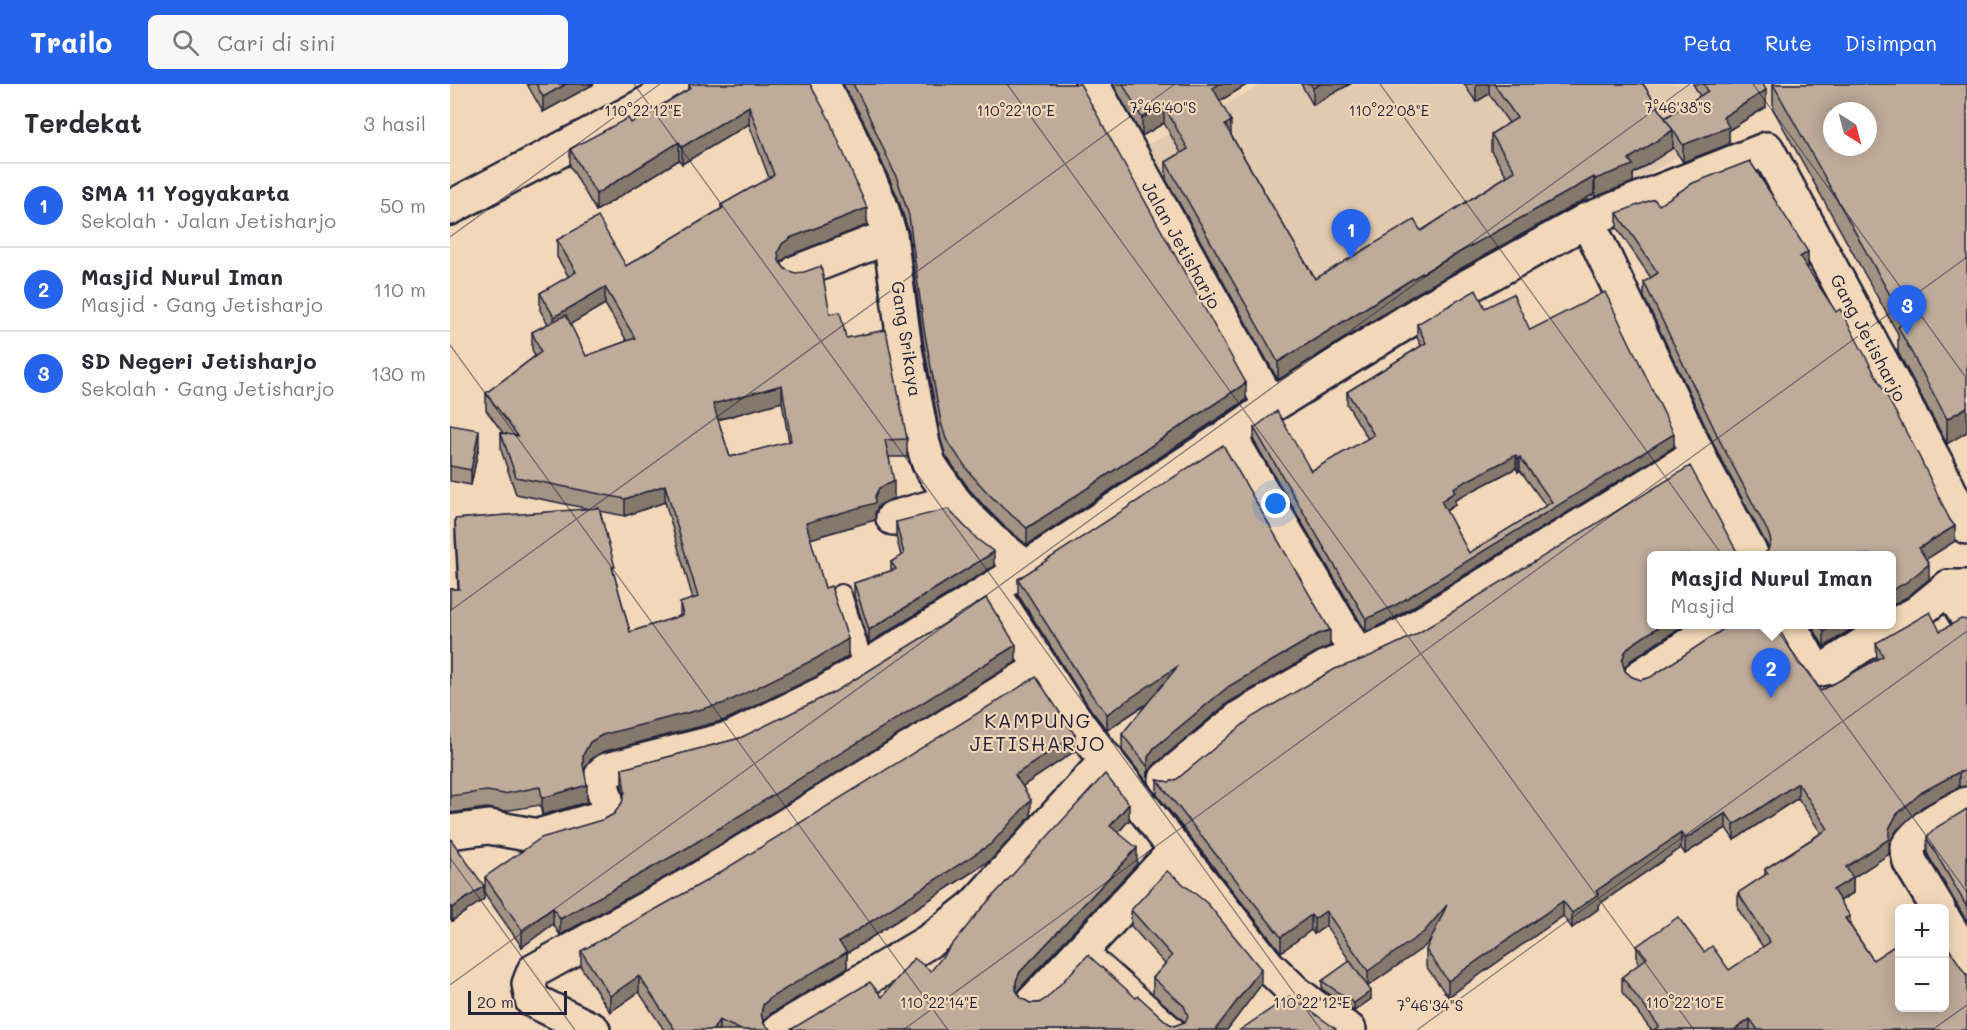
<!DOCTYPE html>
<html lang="id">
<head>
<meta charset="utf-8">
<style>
  :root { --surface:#fff; --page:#f7f7f7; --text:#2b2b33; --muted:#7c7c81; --line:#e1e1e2; --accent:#2563eb }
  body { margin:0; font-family:Mali,sans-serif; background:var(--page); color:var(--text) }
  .controls { position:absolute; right:18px; bottom:18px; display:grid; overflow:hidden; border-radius:9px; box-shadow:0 3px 15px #0003 }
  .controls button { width:54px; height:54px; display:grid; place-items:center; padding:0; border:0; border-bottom:2px solid var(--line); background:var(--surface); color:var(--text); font:30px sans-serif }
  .compass { position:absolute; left:1373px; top:18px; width:54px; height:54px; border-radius:50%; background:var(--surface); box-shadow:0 3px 15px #0003; rotate:144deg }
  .scale { position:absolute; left:18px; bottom:15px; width:99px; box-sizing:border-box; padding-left:6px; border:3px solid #22223b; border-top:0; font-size:16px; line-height:21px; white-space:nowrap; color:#22223b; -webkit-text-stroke:4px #f2d8b9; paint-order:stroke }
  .you { position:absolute; left:826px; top:420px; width:21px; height:21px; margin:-15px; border:4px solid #fff; border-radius:50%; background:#1a73e8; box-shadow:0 0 0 9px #1a73e833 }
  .badge { display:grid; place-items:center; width:39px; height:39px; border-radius:50%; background:var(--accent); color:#fff; font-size:20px; font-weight:700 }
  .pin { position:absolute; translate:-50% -50px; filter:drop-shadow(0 2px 3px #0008) }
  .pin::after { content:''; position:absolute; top:32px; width:21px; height:18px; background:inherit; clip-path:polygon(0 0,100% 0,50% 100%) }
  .popup { position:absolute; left:1197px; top:467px; width:249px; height:78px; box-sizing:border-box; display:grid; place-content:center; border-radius:9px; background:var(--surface); filter:drop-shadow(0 2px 4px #0005); font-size:20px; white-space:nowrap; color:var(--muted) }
  .popup b { font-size:22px; color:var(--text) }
  .popup::after { content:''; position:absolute; left:50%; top:100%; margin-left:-12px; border:12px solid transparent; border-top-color:var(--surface) }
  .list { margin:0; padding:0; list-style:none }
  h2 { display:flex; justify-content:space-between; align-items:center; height:78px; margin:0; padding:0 24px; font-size:26px }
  h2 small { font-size:20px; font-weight:400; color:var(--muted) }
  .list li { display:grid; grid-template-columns:39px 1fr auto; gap:18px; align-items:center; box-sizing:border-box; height:84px; padding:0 24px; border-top:2px solid var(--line) }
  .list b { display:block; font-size:22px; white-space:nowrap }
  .list p { margin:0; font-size:20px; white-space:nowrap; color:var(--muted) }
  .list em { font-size:20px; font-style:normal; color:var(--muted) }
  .icon { flex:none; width:33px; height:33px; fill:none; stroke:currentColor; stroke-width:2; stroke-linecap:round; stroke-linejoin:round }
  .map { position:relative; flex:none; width:1517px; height:946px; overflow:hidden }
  header { display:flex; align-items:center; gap:36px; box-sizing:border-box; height:84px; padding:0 30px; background:var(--accent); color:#fff }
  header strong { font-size:28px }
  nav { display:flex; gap:33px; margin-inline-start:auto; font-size:21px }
  .search { width:420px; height:54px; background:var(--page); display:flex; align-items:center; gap:15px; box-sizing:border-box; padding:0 21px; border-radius:9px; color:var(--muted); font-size:22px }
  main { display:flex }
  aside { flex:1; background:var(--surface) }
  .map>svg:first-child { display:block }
</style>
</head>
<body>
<header>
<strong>Trailo</strong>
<div class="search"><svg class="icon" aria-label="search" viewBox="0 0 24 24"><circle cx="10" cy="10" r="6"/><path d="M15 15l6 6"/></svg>Cari di sini</div>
<nav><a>Peta</a><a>Rute</a><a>Disimpan</a></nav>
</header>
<main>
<aside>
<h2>Terdekat<small>3 hasil</small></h2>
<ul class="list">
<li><span class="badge">1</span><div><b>SMA 11 Yogyakarta</b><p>Sekolah · Jalan Jetisharjo</p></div><em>50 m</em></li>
<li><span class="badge">2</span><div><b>Masjid Nurul Iman</b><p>Masjid · Gang Jetisharjo</p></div><em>110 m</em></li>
<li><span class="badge">3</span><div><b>SD Negeri Jetisharjo</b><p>Sekolah · Gang Jetisharjo</p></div><em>130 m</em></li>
</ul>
</aside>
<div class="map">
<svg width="1517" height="946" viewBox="0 0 1517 946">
  <rect width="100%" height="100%" fill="#f2d8b9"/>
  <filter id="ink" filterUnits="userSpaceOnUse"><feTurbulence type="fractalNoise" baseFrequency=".0167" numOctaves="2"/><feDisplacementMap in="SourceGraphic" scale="12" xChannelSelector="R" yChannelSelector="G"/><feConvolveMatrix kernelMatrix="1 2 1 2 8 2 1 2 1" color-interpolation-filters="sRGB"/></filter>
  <g filter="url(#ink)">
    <!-- built -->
    <path fill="#e2cab0" d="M813,0H1353L836,299L817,296L690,65Z"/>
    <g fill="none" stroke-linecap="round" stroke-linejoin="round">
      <defs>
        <g id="lane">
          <path d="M391,511L414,584"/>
          <path d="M635,865L726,946"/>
        </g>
        <g id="street">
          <path d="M372,0L396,44L430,120L440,152L455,265L473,360L479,380L504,417L521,436L540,455L576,484"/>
          <path d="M642,0L821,322"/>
          <path d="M1137,136L1254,383L1302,472"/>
          <path d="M347,188L440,152"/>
          <path d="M443,434L504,417"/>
          <path d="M1499,503L1517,533"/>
          <path d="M542,506L626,637L726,766L818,882L845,908L876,932L899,946"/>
          <path d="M1339,540L1365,586L1379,583L1435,546L1467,529L1499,503H1517"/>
          <path d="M908,572L955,550L1248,370"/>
          <path d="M1191,592L1271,540"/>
          <path d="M716,695L791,633L877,583L908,572L779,351"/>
          <path d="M0,748L39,743L88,752L150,734C166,720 148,706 152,690L157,686L282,654L376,608L576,484L779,351L821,322L977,225L1137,136L1317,65L1486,379L1517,443"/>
          <path d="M1488,824L1460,778L1457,764C1470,742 1494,731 1517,720"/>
          <path d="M1494,836L1517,873"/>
          <path d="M584,917L726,766"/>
          <path d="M143,946L82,916L79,900L84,887L246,797L591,584"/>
          <path d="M330,946L481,856L523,823L657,676"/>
        </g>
        <path id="secondary" d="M0,124C77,82 156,44 232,0"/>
      </defs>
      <!-- lane casing -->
      <use href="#lane" stroke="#22223b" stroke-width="24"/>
      <!-- street casing -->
      <use href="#street" stroke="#22223b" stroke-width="38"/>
      <!-- secondary casing -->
      <use href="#secondary" stroke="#22223b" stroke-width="38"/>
      <!-- lane -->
      <use href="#lane" stroke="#f2d8b9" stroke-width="20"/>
      <!-- street -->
      <use href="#street" stroke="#f2d8b9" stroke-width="33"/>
      <!-- secondary -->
      <use href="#secondary" stroke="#f2d8b9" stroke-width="33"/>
    </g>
    <!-- wall -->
    <g fill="#a39384" stroke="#22223b" stroke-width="1.5" fill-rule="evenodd">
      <path d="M77,0H144L93,28Z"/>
      <path d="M360,0L417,141L340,171L332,177L331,179L335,185L380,230L396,254L457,355V373H439L444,414L429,421L425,429V436L360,455L375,504L398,572L367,592L275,636L152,668L140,676L134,687L137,718L92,731L90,721L54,727L37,724L0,729V505H8L5,452V435L140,425L66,410L51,366V349H53L36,326V309L85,272L82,265V248L98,240L90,226V209L119,193L107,173V156L176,182L271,125V121L319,94L299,40L232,80L229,76L146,127L120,82V65L181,39L239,5V1ZM155,220L177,257L136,272L120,240ZM332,318L339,358L280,373L268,336ZM215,418L243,515L230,519V532L180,548L165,494L150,427L175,432Z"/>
      <path d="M393,0H630L796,316L577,461L553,441L535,423L519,405L496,372L491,356L474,262L459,149L448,114L413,36Z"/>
      <path d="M663,0H798L770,17L781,51L865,195L971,147L1057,92L1041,67V50L1059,39L1039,10L1026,18L1014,0H1193L1215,34L1250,12L1243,0H1313L1316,23L1279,46V60L1233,78L1223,63L1183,90V98L1145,113L1144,110L967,209L828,296L716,95V78L731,69L714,39L692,52Z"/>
      <path d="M851,0H900L863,21Z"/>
      <path d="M1323,0H1517L1497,360L1448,268V250L1323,25Z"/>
      <path d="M1209,121L1358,183L1357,184L1505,457L1476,475L1479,495L1457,513L1441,522V471L1318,466V463L1271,375L1194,213V198L1201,194L1167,144V129Z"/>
      <path d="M1035,224L1080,246L1224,363L946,533L916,548L804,357V344L861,387L918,355L897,320V308L971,262L967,253V240ZM1066,384L1068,388L1070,386L1096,422L1019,469L996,427L1005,421V416Z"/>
      <path d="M0,341L29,362L21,401L0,397Z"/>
      <path d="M446,438L544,482L419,559L404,512V499L441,487V478L451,472L446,452Z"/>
      <path d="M568,495L880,562L868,567L779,618L704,681L698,689V699L672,666V650L698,619L657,646L641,626L568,511Z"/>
      <path d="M1517,536V702L1509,703L1472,723L1447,746L1439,759V770L1403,794V809L1390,817L1400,841L1423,876L1517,946H1201L1172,908V893L1189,880L1187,877V862L1254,868L1279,886L1313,863L1288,825V809L1315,791V785L1371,749L1348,714L1284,756L1276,744L1235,770L1231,764L1148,821V825L1122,844L1113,832L998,913L976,882V866L983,853L974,863L918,902L921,915L904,927L872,905V897L900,877L876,842L864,850L861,846L831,868L707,711V696L719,698L1181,576L1175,583V587L1182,593L1191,596L1349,580L1371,607L1427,576L1426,559L1490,547Z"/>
      <path d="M1361,540H1409L1374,563Z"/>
      <path d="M566,578L237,781L110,851L103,840L72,863L35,810V793L155,735L164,730L172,719L174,713L172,702V685L290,654Z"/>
      <path d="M625,667L573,702L581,732L541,776L397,869V884L320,930L313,937L314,940L321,946H214L189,908L160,928L131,883V867Z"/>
      <path d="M1517,725V838L1478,771L1477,768V753Z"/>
      <path d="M679,736L668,749L687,780L570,904L568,909L571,914L580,919L686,914L718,939L724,942L735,938L703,910V894L715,880L681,842V826L811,901L777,946H340L432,913L481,887Z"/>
      <path d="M0,754L34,815L2,837L0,834Z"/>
    </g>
    <!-- shaded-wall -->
    <g fill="#85786c" stroke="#22223b" stroke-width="1.5">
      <path d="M116,0H144L93,28V13Z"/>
      <path d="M769,0H798L763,21V4Z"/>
      <path d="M870,0H900L863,21V4Z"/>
      <path d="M1028,0H1039V10L1026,18V1Z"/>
      <path d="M1316,6V23L1279,46V60L1233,78V61L1273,33Z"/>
      <path d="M299,22V40L232,80V63Z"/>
      <path d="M714,22V39L692,52V34Z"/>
      <path d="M781,37V55L775,41Z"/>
      <path d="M1223,46V64L1183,90V98L1145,113V95Z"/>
      <path d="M229,58V76L146,127V110Z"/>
      <path d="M1144,93V110L967,209L828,296V278L967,192Z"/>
      <path d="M417,124V141L340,171L332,177L328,186V168L332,160L340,154Z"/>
      <path d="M1358,168V183L1350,188V173Z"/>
      <path d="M155,203V220L104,250V233Z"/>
      <path d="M796,299V316L577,461V444Z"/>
      <path d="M332,301V318L263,337V320Z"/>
      <path d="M1517,323V348L1497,360V335Z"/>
      <path d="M29,346V362L21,401V386Z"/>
      <path d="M1224,350V363L946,533L916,548V535Z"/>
      <path d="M1066,371V384L1005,416V421L991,430V417L1003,404Z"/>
      <path d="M1070,373V386L1068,388V375Z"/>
      <path d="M444,397V414L429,421L425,429V436L356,456V439L425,412L429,404Z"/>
      <path d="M215,401V418L175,432V415Z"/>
      <path d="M1505,442V457L1469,480V464Z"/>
      <path d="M544,468V482L419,559V546Z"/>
      <path d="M1479,480V495L1457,513L1441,522V507Z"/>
      <path d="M1213,540H1236L1181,576L1175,583L1172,592V577L1175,568L1181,561Z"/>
      <path d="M1386,540H1409L1374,563V548Z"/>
      <path d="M880,546V562L868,567L779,618L704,681L698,689V699V673L704,664L779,602L868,550Z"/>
      <path d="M398,555V572L367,592L275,636L152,668L140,676L133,688V699V671L140,658L152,651Z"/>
      <path d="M566,561V578L237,781L110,851V835Z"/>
      <path d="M728,582V599L657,646V630Z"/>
      <path d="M625,651V667L565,707V691Z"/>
      <path d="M1509,688V703L1472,723L1447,746L1439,759V770L1403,794V809L1383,821V806L1396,783L1439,745L1447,730L1472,708Z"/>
      <path d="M1348,699V714L1284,756V741Z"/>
      <path d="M137,701V718L92,731V714Z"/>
      <path d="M581,716V732L541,776L397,869V884L320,930L313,937L311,930L313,921L320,914L389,858Z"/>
      <path d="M679,720V736L660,758V742Z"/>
      <path d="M1276,729V744L1235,770V755Z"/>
      <path d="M1231,749V764L1148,821V825L1122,844V829L1146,807Z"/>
      <path d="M687,764V780L570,904L566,913V897L570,888Z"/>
      <path d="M34,802V815L2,837V824Z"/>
      <path d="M1113,817V832L998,913V897Z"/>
      <path d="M997,821V837L974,863L918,902V887Z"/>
      <path d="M103,824V840L72,863V846Z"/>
      <path d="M876,827V842L864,850V835Z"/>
      <path d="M861,831V846L831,868V853Z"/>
      <path d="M1400,832V847L1395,834Z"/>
      <path d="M811,885V901L777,946H765Z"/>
      <path d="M189,892V908L160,928V912Z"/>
      <path d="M921,907V915L904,927V919Z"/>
      <path d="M1300,935V946H1284Z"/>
      <path d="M269,936V946H263Z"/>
    </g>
    <!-- building -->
    <g fill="#beab9a" stroke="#22223b" stroke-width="1.5" fill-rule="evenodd">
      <path d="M86,0H116L93,13Z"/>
      <path d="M240,0H360L379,35L417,124L340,154L332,160L328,168L329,177L335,185L345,189L354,188L371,182L380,230L390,228L396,254L436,246L457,355L435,356L444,397L429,404L425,412V419L356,439L375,504L381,502L398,555L367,574L275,619L152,651L140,658L133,671V681L137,701L92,714L90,703L54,710L37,707L0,712V505H9L5,435L149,424L165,483H162L180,548L233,531L230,519L248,513L215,401L175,415L66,393L51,349L68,352L36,309L91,268L82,248L116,231L136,272L185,254L155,203L104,233L90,209L126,188L107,156L148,133L176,182L273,124L271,121L324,91L299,22L232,63L229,58L146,110L120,65L178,34L181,39L241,4L239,1ZM332,301L341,357L280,373L263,320Z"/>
      <path d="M403,0H630L796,299L577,444L553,424L535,406L519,388L496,355L491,338L474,245L459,132L448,97L413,19Z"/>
      <path d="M673,0H769L763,4L781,37L775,41L865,195L964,136L971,147L1065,87L1041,50L1067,34L1044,0H1193L1223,46L1179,75L1183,81L1145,95L1144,93L967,192L828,278L716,78L738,65L714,22L692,34Z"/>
      <path d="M861,0H870L863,4Z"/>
      <path d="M1254,0H1313L1316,6L1273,33L1279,43L1233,61L1215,34L1258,7Z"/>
      <path d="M1323,0H1517V323L1497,335L1448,243L1455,238ZM1382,27H1418V63H1382Z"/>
      <path d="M1300,77L1358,168L1350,173L1386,228L1390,225L1469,372L1500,436L1505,442L1469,464L1479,480L1457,498L1441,507V471H1313L1318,466L1321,457L1318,448L1271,359L1194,198L1208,189L1167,129L1204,115L1209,121L1243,99Z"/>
      <path d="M1026,206L1035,224L1063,210L1080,246L1155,208L1224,350L946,521L916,535L804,344L827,327L861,387L924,351L897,308L976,259L967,240ZM1066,371L1068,375L1070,373L1102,418L1019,469L991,417L1005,408L1003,404Z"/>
      <path d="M0,341L29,346L21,386L0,382Z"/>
      <path d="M773,361L880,546L868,550L779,602L704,664L698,673V683L672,650L728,582L657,630L641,610L568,495Z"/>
      <path d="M1240,382L1286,466L1291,471H1201V540H1213L1181,561L1175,568L1172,577L1175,587L1182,593L1191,596L1201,593L1281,540H1326L1349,580L1359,588L1371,607L1433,572L1426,559L1480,528L1490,547L1511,535L1517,536V687L1509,688L1472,708L1447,730L1439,745V755L1396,783L1403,794L1383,806L1400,832L1395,834L1423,876L1449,859V924H1494V857L1517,892V946H1308L1300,935L1284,946H1204L1209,942L1172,893L1197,874L1187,862L1228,833L1254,868L1262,862L1279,886L1320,858L1288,809L1318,789L1315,785L1378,745L1348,699L1284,741L1276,729L1235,755L1231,749L1146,807L1148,810L1122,829L1113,817L998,897L976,866L997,821L974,848L918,887L876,827L864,835L861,831L831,853L707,696L719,698L727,695L802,633L885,585L916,574L965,551Z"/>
      <path d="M498,425L527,455L544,468L419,546L404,499L446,485L441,478L454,470L446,438Z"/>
      <path d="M536,514L566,561L237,764L110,835L103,824L72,846L35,793L91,754L155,735L164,730L172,719L175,708L172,685L290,654L386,607Z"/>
      <path d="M1369,540H1386L1374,548Z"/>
      <path d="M586,593L625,651L565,691L581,716L541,760L389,858L397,868L320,914L313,921L311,930L314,940L321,946H291L269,936L263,946H225L189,892L160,912L131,867L256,797Z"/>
      <path d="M655,690L679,720L660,742L687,764L570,888L566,897V906L571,914L580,919H589L597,914L638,871L686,914L688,912L718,939L724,942L735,938L738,932L734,922L703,894L722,872L681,826L717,787L758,820L811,885L765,946H340L420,898L432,913L464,874L481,887L531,825Z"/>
      <path d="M1517,725V823L1478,756L1477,753L1487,743Z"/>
      <path d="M0,754L34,802L2,824L0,821Z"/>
      <path d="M900,877L921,907L904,919L872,897Z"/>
      <path d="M840,912L886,945L885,946H790Z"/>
    </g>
  </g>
  <!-- ticks -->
  <path fill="none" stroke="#22223b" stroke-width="1.5" stroke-opacity="0.45" d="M184,0L871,946M557,0L1244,946M930,0L1517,808M1303,0L1517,295M0,153L210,0M0,261L498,946M0,527L725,0M0,774L125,946M0,901L1240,0M453,946L1517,173M967,946L1517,547M1482,946L1517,921"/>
  <g text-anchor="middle" stroke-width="4.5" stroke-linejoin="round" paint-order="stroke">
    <!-- street labels -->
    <g font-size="18" fill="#22223b" stroke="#f2d8b9">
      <text transform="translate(731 161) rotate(61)" y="6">Jalan Jetisharjo</text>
      <text transform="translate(1418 254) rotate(62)" y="6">Gang Jetisharjo</text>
      <text transform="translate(456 255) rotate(81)" y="6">Gang Srikaya</text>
    </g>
    <!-- neighbourhood labels -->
    <g font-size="20" letter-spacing="1.5" fill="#22223b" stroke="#f2d8b9">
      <text x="588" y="644">KAMPUNG<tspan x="588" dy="23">JETISHARJO</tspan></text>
    </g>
  </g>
  <g font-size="15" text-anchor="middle" fill="#22223b" stroke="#f2d8b9" stroke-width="4.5" stroke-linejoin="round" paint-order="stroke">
    <text x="713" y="29">7°46'40"S</text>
    <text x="1228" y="29">7°46'38"S</text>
    <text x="193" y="32">110°22'12"E</text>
    <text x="566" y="32">110°22'10"E</text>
    <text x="939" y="32">110°22'08"E</text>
    <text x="489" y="924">110°22'14"E</text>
    <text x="862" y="924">110°22'12"E</text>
    <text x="1235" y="924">110°22'10"E</text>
    <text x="980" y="927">7°46'34"S</text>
  </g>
</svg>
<div class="controls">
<button>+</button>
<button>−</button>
</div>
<svg class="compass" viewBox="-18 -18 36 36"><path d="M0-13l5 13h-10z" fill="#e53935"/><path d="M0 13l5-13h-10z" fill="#7c7c81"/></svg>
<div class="scale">20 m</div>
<div class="you"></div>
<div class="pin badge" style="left:901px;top:175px">1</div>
<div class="pin badge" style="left:1321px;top:614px">2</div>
<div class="popup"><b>Masjid Nurul Iman</b>Masjid</div>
<div class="pin badge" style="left:1457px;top:251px">3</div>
</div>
</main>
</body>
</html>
